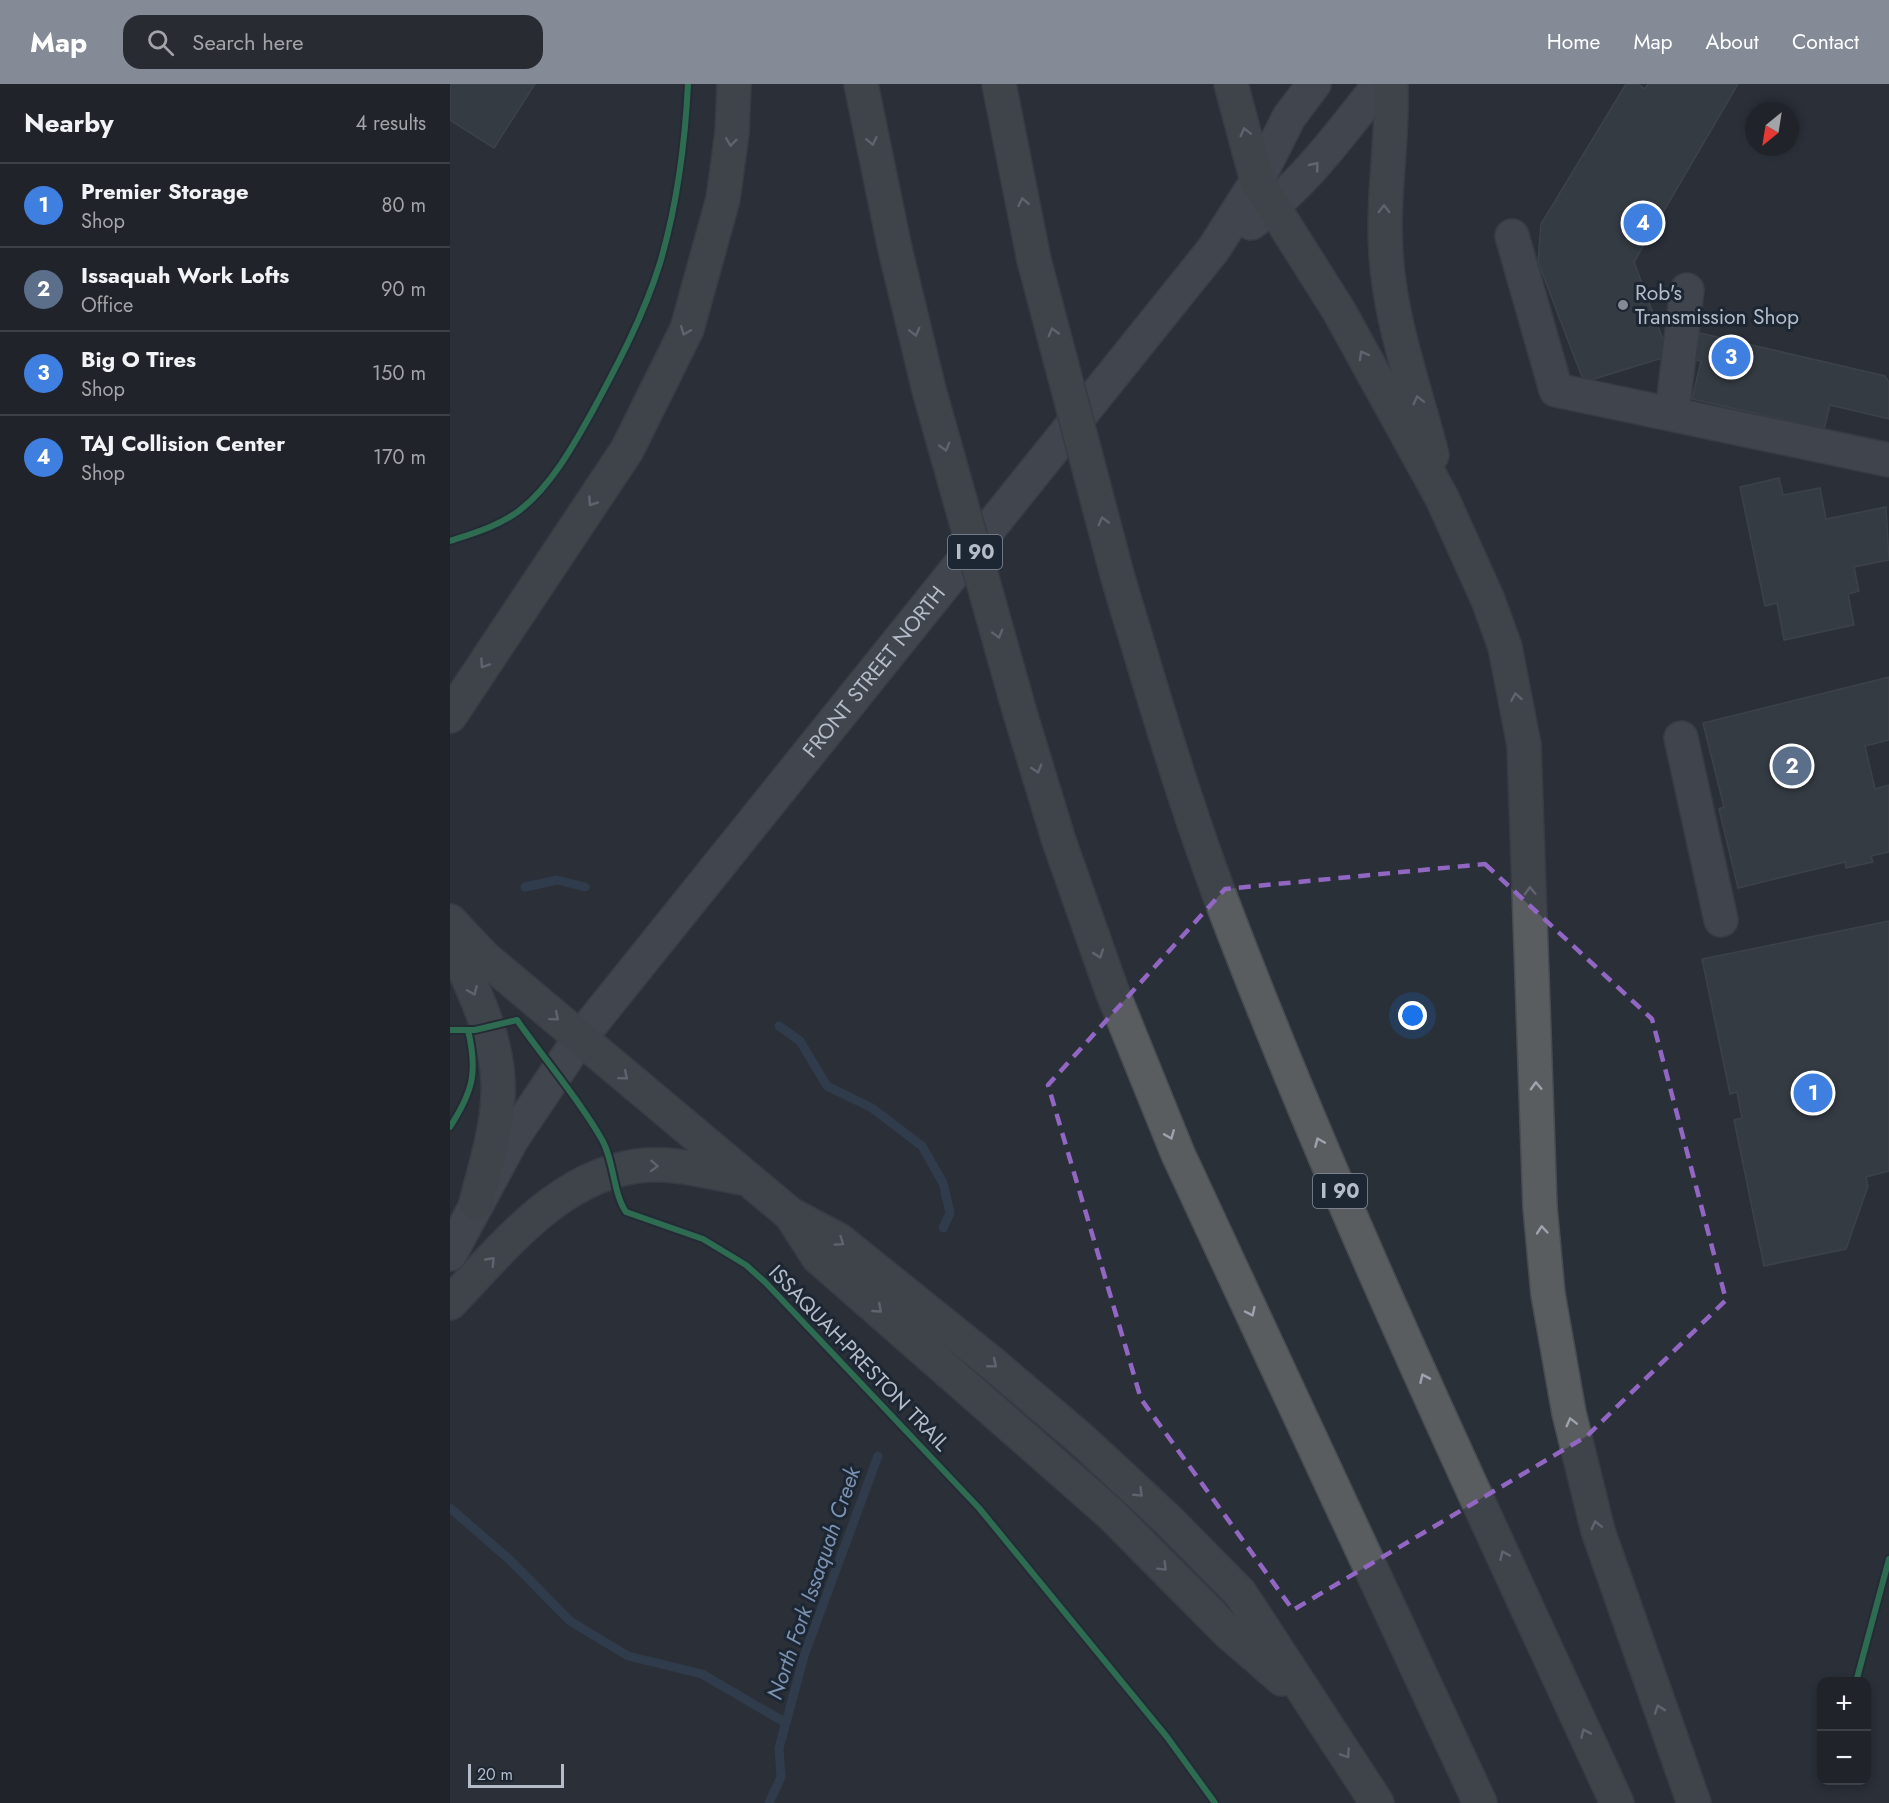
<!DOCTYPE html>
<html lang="en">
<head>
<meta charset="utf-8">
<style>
  :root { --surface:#20242a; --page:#282c32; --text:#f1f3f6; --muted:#a2a4a8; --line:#3d4147; --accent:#848b96 }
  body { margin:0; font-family:Jost,sans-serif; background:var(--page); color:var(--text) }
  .controls { position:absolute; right:18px; bottom:18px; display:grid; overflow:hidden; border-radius:12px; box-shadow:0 3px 9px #0003 }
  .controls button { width:54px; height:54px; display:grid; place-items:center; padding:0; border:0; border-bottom:2px solid var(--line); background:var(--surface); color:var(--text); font:30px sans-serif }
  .compass { position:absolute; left:1295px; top:18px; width:54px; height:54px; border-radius:50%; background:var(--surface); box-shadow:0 3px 9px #0003; rotate:210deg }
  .scale { position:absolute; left:18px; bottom:15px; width:96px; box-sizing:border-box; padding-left:6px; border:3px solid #b4bcc9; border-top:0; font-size:16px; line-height:21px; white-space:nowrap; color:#b4bcc9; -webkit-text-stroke:4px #1d2633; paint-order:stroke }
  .you { position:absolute; left:963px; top:932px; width:21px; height:21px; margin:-15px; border:4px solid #fff; border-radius:50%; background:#1a73e8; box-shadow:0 0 0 9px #1a73e833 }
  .badge { display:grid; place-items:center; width:39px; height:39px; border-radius:50%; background:var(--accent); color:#fff; font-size:20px; font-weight:700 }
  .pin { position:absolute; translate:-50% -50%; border:3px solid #fff; box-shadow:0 2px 6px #0006 }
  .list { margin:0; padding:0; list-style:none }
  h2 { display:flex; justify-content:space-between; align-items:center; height:78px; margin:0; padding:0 24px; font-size:26px }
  h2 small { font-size:20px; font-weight:400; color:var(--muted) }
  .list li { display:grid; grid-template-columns:39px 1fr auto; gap:18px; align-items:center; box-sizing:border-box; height:84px; padding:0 24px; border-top:2px solid var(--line) }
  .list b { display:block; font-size:22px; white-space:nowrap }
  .list p { margin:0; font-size:20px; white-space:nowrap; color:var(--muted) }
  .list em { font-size:20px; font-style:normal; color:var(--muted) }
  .icon { flex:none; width:33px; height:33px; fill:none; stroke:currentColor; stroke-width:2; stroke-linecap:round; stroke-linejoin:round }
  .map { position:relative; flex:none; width:1439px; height:1719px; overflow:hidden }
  header { display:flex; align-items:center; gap:36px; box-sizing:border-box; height:84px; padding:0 30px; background:var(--accent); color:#fff }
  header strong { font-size:28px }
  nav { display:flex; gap:33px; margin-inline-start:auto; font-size:21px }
  .search { width:420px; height:54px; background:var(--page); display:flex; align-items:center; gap:15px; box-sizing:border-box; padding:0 21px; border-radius:18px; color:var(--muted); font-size:22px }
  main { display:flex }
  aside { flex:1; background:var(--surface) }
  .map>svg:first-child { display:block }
</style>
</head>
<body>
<header>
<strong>Map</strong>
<div class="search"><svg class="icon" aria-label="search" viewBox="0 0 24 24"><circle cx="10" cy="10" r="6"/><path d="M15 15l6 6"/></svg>Search here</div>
<nav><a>Home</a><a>Map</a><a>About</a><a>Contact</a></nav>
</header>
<main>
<aside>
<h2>Nearby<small>4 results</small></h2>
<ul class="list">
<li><span class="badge" style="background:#3f7fe0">1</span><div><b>Premier Storage</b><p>Shop</p></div><em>80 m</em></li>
<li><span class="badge" style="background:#5c6f8a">2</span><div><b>Issaquah Work Lofts</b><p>Office</p></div><em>90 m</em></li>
<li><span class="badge" style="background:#3f7fe0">3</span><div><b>Big O Tires</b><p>Shop</p></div><em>150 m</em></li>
<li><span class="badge" style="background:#3f7fe0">4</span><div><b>TAJ Collision Center</b><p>Shop</p></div><em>170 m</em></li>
</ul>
</aside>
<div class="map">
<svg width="1439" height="1719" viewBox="0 0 1439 1719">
  <rect width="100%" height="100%" fill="#2a3038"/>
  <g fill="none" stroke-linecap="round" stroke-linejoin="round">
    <!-- stream -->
    <g stroke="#384963" stroke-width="9">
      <path d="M75,803L107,796L135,803"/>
      <path d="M329,942L350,957L377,1002L422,1024L472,1062L493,1099L500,1129L493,1144"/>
      <path d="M0,1424L60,1476L120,1537L178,1572L252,1590L336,1639"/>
      <path d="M319,1719L331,1693L329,1664L354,1572L428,1372"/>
    </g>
  </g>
  <!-- building -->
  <g fill="#444950" stroke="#52575f" stroke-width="1.5">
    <path d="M0,0H85L44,64L0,36Z"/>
    <path d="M1176,0H1188L1195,5L1198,0H1288L1184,178L1219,272L1134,298L1088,178L1091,140Z"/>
    <path d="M1250,249L1435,292L1439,298V335L1380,321L1374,345L1242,315L1251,277L1244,275Z"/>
    <path d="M1329,394L1333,411L1370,404L1376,435L1436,423L1439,476L1404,483L1409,507L1398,510L1404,541L1334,556L1327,519L1315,522L1290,403Z"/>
    <path d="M1439,593V656L1415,662L1425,705L1439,701V768L1421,772L1423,778L1396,784L1395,778L1288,804L1269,725L1274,723L1253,639Z"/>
    <path d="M1439,837V1087L1416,1093L1418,1102L1396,1165L1314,1182L1284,1036L1292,1034L1287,1008L1280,1010L1252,875Z"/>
  </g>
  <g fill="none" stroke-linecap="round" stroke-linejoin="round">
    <defs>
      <g id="minor">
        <path d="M1062,152L1106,306L1439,376"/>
        <path d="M1222,329L1237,206"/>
        <path d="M1231,654L1271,836"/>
      </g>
      <g id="major">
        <path d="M801,139C854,101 890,50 930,0"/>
        <path id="s1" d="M0,1170L62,1055L130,954L763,166L807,97L839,33L864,0"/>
      </g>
      <g id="highway">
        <path d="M411,0L445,165L479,306"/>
        <path d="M549,0L584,176"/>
        <path d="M781,0L807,97L889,227L992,414L1038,516L1055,563L1074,661L1090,1123L1098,1210L1119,1329L1148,1447L1244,1719"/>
        <path d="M941,0C943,57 932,112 936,170C940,238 965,304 982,371"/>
        <path d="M668,494C701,604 733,715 774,823C890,1127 1031,1423 1167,1719"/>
        <path d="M570,629L609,757L662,907L728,1070L1030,1719"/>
        <path d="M0,632L177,366L237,245L273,115L282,49L284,0"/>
        <path d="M0,837L35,874L340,1130L389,1156L543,1280L632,1356L717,1435L790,1509L927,1719"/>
        <path d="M0,853C19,898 46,947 48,997C50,1038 36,1079 26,1119"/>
        <path d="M343,1134L368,1173L661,1430L779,1549L832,1595"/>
        <path d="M0,1219C55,1162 113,1086 198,1081C231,1079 266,1090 298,1095"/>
      </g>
    </defs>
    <!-- minor casing -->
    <use href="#minor" stroke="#484c53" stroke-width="36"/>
    <!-- major casing -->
    <use href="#major" stroke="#484c55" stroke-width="36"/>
    <!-- highway casing -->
    <use href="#highway" stroke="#474c53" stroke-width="36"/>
    <!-- minor -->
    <use href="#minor" stroke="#5a5e66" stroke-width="33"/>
    <!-- major -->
    <use href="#major" stroke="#5c6168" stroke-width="33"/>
    <!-- highway -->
    <use href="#highway" stroke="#5a5d60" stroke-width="33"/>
    <defs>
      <g id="highway-bridge">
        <path d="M584,176L668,494"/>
        <path d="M479,306L570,629"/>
      </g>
    </defs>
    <!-- highway-bridge casing -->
    <use href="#highway-bridge" stroke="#474c53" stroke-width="36" stroke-linecap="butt"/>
    <!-- highway-bridge -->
    <use href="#highway-bridge" stroke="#5a5d60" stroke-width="33"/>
    <defs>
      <g id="cycleway">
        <path d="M0,457C25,449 49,442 70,426C101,402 123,362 142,328C168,280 194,231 210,179C227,121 235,60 238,0"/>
        <path d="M0,946H25L67,936C94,975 127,1012 151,1054C164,1075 163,1110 176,1128L253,1155L296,1181L316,1199L529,1424L717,1653L765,1719"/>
        <path d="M0,1043C23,1007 28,988 18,946"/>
        <path d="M1406,1598L1439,1475"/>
      </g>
    </defs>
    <!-- cycleway casing -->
    <use href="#cycleway" stroke="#1d2633" stroke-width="10"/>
    <!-- cycleway -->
    <use href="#cycleway" stroke="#33b770" stroke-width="6"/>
  </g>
  <!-- one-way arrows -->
  <defs><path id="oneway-chevron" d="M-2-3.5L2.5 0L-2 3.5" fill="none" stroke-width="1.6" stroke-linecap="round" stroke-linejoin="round" transform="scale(1.5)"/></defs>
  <g stroke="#9ea4af">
    <use href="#oneway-chevron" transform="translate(795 48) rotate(-104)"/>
    <use href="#oneway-chevron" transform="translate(422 57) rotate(78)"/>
    <use href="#oneway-chevron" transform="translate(281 58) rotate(97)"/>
    <use href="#oneway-chevron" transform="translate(573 118) rotate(-101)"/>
    <use href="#oneway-chevron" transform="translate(934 125) rotate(-90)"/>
    <use href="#oneway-chevron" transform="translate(235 247) rotate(112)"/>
    <use href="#oneway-chevron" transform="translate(465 248) rotate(76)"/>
    <use href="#oneway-chevron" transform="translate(603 248) rotate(-105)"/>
    <use href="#oneway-chevron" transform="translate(913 271) rotate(-119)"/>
    <use href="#oneway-chevron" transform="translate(968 316) rotate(-104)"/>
    <use href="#oneway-chevron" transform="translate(495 363) rotate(74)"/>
    <use href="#oneway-chevron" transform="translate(142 418) rotate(124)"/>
    <use href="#oneway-chevron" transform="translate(653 437) rotate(-105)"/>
    <use href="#oneway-chevron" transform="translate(548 550) rotate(74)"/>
    <use href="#oneway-chevron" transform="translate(34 580) rotate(124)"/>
    <use href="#oneway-chevron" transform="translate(1066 613) rotate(-100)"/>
    <use href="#oneway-chevron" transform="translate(587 685) rotate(73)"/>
    <use href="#oneway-chevron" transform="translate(1080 807) rotate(-92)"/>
    <use href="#oneway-chevron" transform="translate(649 870) rotate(71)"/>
    <use href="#oneway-chevron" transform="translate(23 907) rotate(67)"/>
    <use href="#oneway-chevron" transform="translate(105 933) rotate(40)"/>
    <use href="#oneway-chevron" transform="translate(174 992) rotate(40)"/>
    <use href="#oneway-chevron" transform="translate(1086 1002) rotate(-92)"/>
    <use href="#oneway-chevron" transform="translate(720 1051) rotate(68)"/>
    <use href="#oneway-chevron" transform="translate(869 1058) rotate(-113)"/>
    <use href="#oneway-chevron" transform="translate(204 1082) rotate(2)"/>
    <use href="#oneway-chevron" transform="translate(1092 1146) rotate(-95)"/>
    <use href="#oneway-chevron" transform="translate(390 1158) rotate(35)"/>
    <use href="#oneway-chevron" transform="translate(41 1177) rotate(-46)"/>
    <use href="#oneway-chevron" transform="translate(428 1225) rotate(41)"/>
    <use href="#oneway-chevron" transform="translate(801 1228) rotate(65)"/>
    <use href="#oneway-chevron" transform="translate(543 1280) rotate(39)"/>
    <use href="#oneway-chevron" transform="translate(974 1294) rotate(-114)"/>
    <use href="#oneway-chevron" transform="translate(1121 1338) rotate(-104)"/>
    <use href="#oneway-chevron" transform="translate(689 1409) rotate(44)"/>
    <use href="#oneway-chevron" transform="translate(1146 1441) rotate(-104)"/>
    <use href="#oneway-chevron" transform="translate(1054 1471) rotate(-114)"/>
    <use href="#oneway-chevron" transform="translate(713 1483) rotate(45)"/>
    <use href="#oneway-chevron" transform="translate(1209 1625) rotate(-109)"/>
    <use href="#oneway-chevron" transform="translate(1135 1649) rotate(-114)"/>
    <use href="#oneway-chevron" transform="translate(896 1670) rotate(56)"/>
  </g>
  <use stroke="#a2aab6" href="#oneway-chevron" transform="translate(865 82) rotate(-51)"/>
  <!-- marked area -->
  <path d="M0 0H1439V1719H0ZM1035,780L1202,935L1276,1216L1137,1352L843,1526L691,1315L598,1001L775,805Z" fill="#2a3038" fill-opacity=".55" fill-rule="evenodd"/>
  <path fill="none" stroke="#9266c3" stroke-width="4.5" stroke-dasharray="12 8" stroke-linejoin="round" d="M1035,780L1202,935L1276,1216L1137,1352L843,1526L691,1315L598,1001L775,805Z"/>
  <!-- markers -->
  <circle fill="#848b96" stroke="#1d2633" stroke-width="2" cx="1173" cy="221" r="6"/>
  <g text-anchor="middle" stroke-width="6" stroke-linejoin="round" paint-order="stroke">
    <!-- shield labels -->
    <g fill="#1d2633" stroke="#878f9c" stroke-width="1.5">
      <rect x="498" y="451" width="54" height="34" rx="4.5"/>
      <rect x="863" y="1090" width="54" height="34" rx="4.5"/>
    </g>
    <g font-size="20" font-weight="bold" fill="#b4bcc9">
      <text x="525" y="475">I 90</text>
      <text x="890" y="1114">I 90</text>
    </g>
    <!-- poi labels -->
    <g font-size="21" fill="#b4bcc9" stroke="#1d2633" text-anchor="start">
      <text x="1185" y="216">Rob's<tspan x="1185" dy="24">Transmission Shop</tspan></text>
    </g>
    <!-- street labels -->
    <g font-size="21" fill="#b4bcc9" stroke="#1d2633">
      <text dy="7" stroke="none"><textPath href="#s1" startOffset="722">FRONT STREET NORTH</textPath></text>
      <text transform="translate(409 1274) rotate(46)" y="7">ISSAQUAH-PRESTON TRAIL</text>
    </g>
    <!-- water labels -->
    <g font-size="22" font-style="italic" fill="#7c92b1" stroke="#1d2633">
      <text transform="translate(363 1499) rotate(-71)" y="8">North Fork Issaquah Creek</text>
    </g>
  </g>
</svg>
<div class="controls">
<button>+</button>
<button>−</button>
</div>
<svg class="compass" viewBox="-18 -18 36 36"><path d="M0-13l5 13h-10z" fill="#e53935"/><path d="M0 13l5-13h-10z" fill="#a2a4a8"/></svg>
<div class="scale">20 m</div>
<div class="you"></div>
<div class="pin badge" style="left:1363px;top:1009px;background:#3f7fe0">1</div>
<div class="pin badge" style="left:1342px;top:682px;background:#5c6f8a">2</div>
<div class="pin badge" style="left:1281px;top:273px;background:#3f7fe0">3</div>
<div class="pin badge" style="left:1193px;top:139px;background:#3f7fe0">4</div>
</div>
</main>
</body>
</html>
